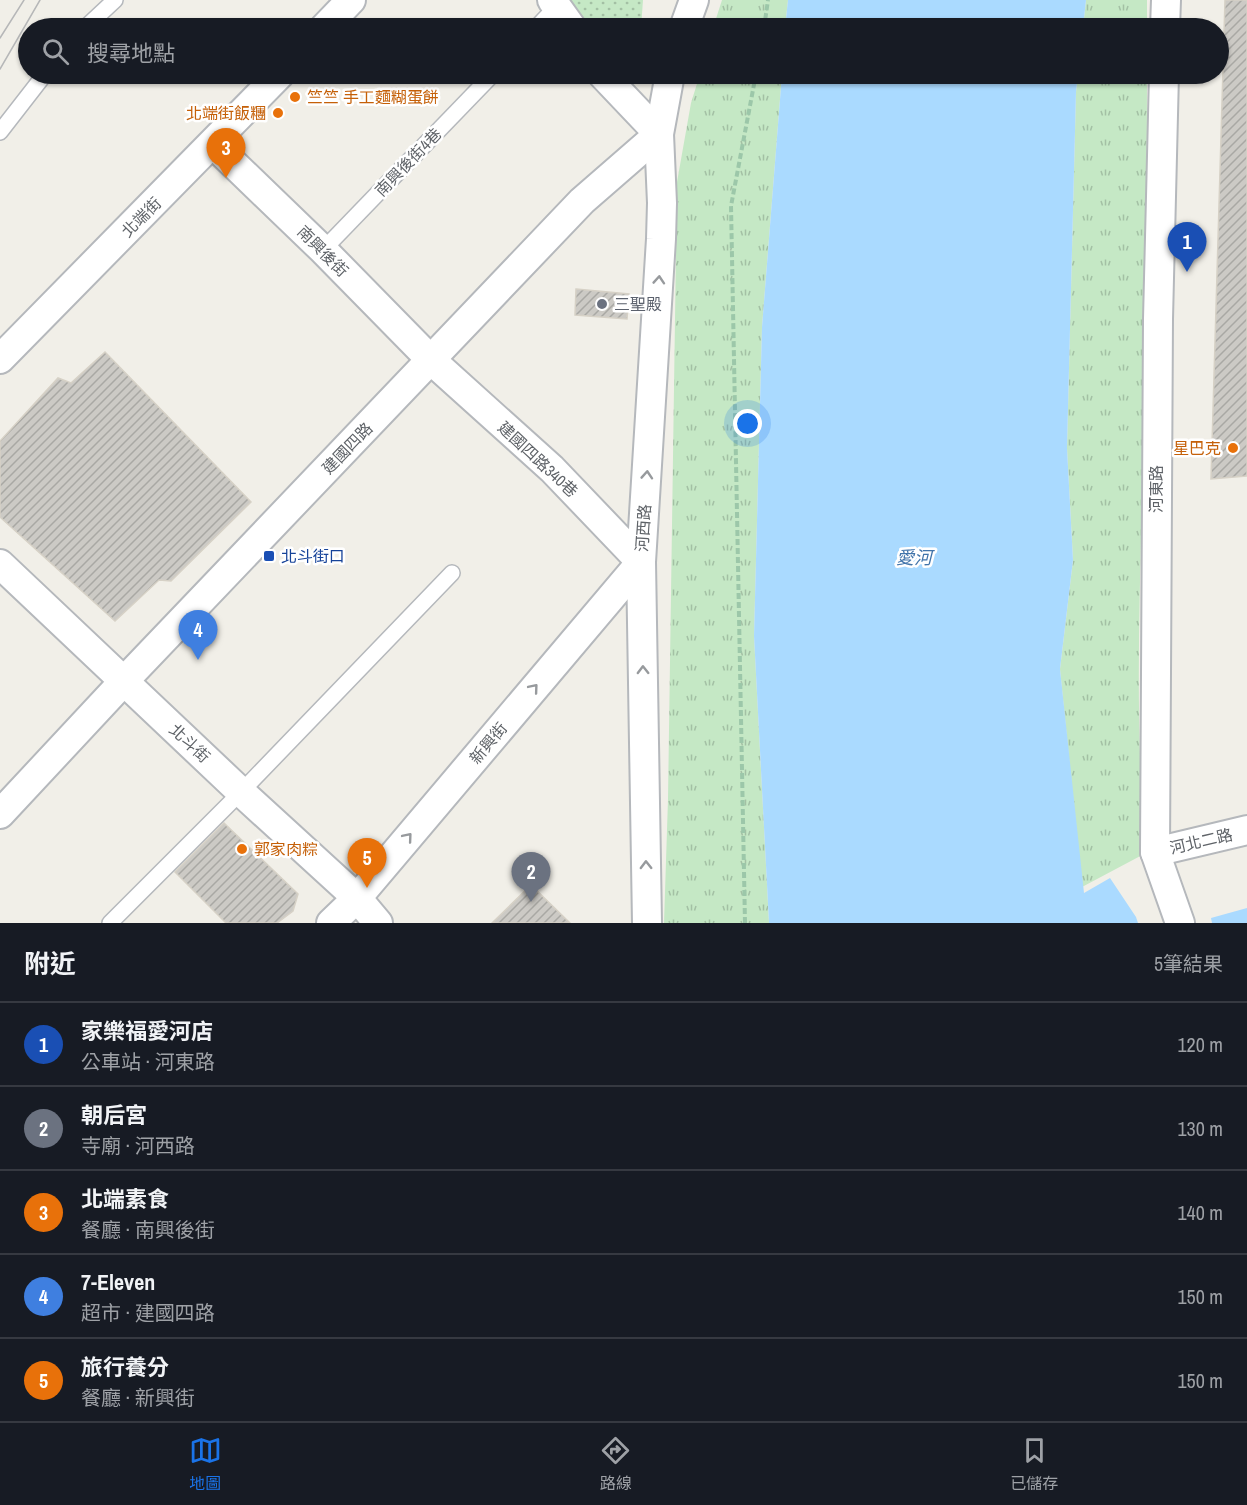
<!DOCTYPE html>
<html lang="zh-TW">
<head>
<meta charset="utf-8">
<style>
  :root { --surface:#171b24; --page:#20242c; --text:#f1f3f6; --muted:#9ea1a6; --line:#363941; --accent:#1a73e8 }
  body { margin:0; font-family:"Archivo Narrow","Noto Sans TC",sans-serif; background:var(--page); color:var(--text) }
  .you { position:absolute; left:748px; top:424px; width:21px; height:21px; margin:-15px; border:4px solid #fff; border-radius:50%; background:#1a73e8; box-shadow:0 0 0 9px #1a73e833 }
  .badge { display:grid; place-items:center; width:39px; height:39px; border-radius:50%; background:var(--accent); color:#fff; font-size:20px; font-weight:700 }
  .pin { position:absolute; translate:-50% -50px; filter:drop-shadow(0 2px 3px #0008) }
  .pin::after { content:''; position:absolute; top:32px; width:21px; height:18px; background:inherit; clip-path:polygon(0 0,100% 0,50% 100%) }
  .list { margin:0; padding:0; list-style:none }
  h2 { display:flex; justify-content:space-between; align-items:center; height:78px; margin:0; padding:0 24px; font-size:26px }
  h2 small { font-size:20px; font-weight:400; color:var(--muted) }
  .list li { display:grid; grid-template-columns:39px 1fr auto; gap:18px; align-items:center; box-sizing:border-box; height:84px; padding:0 24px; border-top:2px solid var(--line) }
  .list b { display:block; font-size:22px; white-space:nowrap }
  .list p { margin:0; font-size:20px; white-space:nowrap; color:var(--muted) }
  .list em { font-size:20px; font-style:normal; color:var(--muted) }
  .icon { flex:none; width:33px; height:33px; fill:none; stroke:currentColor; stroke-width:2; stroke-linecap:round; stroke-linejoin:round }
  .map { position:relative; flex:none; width:1247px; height:923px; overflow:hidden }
  .search { position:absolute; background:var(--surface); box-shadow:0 2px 4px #0004; left:18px; right:18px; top:18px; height:66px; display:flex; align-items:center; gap:15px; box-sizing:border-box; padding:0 21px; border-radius:33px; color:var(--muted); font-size:22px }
  .sheet { height:498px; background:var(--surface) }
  nav { display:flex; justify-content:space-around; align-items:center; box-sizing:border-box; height:84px; border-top:2px solid var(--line); background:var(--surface); font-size:16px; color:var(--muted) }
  nav a { display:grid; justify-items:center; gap:3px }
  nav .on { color:var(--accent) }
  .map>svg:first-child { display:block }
</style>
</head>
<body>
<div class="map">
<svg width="1247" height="923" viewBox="0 0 1247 923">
  <defs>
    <pattern id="grass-dots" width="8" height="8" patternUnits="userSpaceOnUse" patternTransform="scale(1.5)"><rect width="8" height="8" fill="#c5e8c5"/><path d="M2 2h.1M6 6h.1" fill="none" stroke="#a3c0a4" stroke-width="1.8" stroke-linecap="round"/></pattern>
    <pattern id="park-tufts" width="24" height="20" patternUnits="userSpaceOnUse" patternTransform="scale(1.5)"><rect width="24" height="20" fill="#c5e8c5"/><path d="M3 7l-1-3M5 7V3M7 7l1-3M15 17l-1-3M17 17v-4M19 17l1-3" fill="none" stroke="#a3c0a4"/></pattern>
    <pattern id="building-hatch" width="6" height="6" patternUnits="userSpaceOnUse" patternTransform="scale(1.5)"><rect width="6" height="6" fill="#cccac5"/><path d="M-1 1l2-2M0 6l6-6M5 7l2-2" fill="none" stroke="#a9a8a4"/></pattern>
  </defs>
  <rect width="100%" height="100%" fill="#f1efe8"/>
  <!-- grass -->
  <path fill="url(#grass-dots)" d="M568,0H643L641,28H588Z"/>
  <!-- park -->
  <g fill="url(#park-tufts)">
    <path d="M722,0H788L785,28H713Z"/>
    <path d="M1086,0H1147V28H1083Z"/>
    <path d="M700,74H782L762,327L754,636L769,923H664L668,799L677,182L691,103Z"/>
    <path d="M1078,74H1147C1147,203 1146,333 1143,463C1140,593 1134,723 1146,853L1082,887L1060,669L1073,560L1067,448L1076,92Z"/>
  </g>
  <!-- water -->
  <g fill="#aadaff">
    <path d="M788,0H1086L1083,28H785Z"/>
    <path d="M782,74H1078L1076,92L1067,448L1073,560L1060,669L1084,893L1110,878L1136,917L1138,923H769L754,636L762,327Z"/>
    <path d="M1247,908V923H1212L1211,918Z"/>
  </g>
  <!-- building -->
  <g fill="url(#building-hatch)" stroke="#d6d1c6" stroke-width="1.5">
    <path d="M1225,0H1247V476L1211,479Z"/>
    <path d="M576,289L629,294L627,319L575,315Z"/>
    <path d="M105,352L251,502L171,581L159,580L115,621L0,517V441L58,378L71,383Z"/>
    <path d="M224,823L298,894L293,911L277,923H226L175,872Z"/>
    <path d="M531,885L570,923H492Z"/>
  </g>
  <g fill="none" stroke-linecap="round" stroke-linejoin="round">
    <defs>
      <g id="service">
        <path d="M85,28L115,0"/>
        <path d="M536,28L557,6"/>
        <path d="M0,132L45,74"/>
        <path d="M323,250L493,74"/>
        <path d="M110,923L241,792L452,573"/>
      </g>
      <g id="minor">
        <path d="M552,0L572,28"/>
        <path d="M324,28L351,0"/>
        <path d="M684,28L694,0"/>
        <path d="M1165,28L1166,0"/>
        <path d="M602,74L659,134"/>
        <path d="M1164,74L1158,319L1155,852L1180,923"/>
        <path d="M213,144L323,250L431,360L552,469L641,562L357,898L331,923"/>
        <path d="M0,359L280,74"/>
        <path d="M0,564L241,792L357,898L378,923"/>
        <path d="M0,814L124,681L582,201L659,134"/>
        <path d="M1155,852L1247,830"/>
        <path d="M647,923L641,562L661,239L662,203L659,134L670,74"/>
      </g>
    </defs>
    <!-- service casing -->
    <use href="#service" stroke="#b5b8bc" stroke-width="18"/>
    <!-- minor casing -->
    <use href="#minor" stroke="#b5b8bc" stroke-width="32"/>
    <!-- path -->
    <g stroke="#9cc7a9" stroke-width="4" stroke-dasharray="6 3" stroke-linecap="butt">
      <path d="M764,28L768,0"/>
      <path d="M745,923L731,206L756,74"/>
    </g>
    <!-- service -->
    <use href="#service" stroke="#fff" stroke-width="15"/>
    <!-- minor -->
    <use href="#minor" stroke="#fff" stroke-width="28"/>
    <!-- tram -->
    <g stroke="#b6b7b8" stroke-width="1.5">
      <path d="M0,38L24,0"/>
      <path d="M0,69L40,0"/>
    </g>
  </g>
  <!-- one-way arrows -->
  <defs><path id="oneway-chevron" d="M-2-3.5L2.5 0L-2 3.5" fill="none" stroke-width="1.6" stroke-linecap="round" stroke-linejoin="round" transform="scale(1.5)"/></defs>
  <g stroke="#979a9d">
    <use href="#oneway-chevron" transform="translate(659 280) rotate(-86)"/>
    <use href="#oneway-chevron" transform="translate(647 475) rotate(-86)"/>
    <use href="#oneway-chevron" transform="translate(643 670) rotate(-91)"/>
    <use href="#oneway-chevron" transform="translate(534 688) rotate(-50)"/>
    <use href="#oneway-chevron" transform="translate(408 837) rotate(-50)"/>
    <use href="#oneway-chevron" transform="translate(646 865) rotate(-91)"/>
  </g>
  <!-- markers -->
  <g fill="#e8710a" stroke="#fff" stroke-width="2">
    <circle cx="295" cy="97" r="6"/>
    <circle cx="278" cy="113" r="6"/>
    <circle cx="1233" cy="448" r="6"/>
    <circle cx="242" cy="849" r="6"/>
  </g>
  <circle fill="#6b7280" stroke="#fff" stroke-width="2" cx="602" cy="304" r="6"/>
  <rect fill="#1a4fb4" stroke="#fff" stroke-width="2" x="263" y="550" width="12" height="12" rx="3"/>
  <g text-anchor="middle" stroke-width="5" stroke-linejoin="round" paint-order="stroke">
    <!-- food labels -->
    <g font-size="16" fill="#c56008" stroke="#fff" text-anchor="start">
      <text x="307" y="103">竺竺 手工麵糊蛋餅</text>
      <text x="266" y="119" text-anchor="end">北端街飯糰</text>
      <text x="1221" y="454" text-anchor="end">星巴克</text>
      <text x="254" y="855">郭家肉粽</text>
    </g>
    <!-- street labels -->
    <g font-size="16" fill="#5f6368" stroke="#fff">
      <text transform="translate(408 162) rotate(-46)" y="6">南興後街4巷</text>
      <text transform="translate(141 217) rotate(-45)" y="6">北端街</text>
      <text transform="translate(323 251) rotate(45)" y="6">南興後街</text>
      <text transform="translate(347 448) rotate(-46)" y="6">建國四路</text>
      <text transform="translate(538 459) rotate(43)" y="6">建國四路340巷</text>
      <text transform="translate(1156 489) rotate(-90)" y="6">河東路</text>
      <text transform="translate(643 528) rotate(-86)" y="6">河西路</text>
      <text transform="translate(190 743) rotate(43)" y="6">北斗街</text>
      <text transform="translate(488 743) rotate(-50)" y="6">新興街</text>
      <text transform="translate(1201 841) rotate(-13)" y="6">河北二路</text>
    </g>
    <!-- worship labels -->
    <g font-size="16" fill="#5b616d" stroke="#fff" text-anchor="start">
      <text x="614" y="310">三聖殿</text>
    </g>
    <!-- transit labels -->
    <g font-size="16" fill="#164399" stroke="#fff" text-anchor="start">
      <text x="281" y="562">北斗街口</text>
    </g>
    <!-- water labels -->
    <g font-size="18" font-style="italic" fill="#4174aa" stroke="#fff">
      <text x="914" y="564">愛河</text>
    </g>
  </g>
</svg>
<div class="you"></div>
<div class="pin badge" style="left:1187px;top:272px;background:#1a4fb4">1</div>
<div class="pin badge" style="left:531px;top:902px;background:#6b7280">2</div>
<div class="pin badge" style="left:226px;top:178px;background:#e8710a">3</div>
<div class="pin badge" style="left:198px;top:660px;background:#3f7fe0">4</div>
<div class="pin badge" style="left:367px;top:888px;background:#e8710a">5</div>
<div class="search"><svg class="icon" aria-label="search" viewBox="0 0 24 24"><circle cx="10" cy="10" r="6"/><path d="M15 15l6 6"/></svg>搜尋地點</div>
</div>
<section class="sheet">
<h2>附近<small>5筆結果</small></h2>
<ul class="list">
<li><span class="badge" style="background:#1a4fb4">1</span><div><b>家樂福愛河店</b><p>公車站 · 河東路</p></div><em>120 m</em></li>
<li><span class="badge" style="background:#6b7280">2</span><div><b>朝后宮</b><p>寺廟 · 河西路</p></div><em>130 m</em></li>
<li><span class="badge" style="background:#e8710a">3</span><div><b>北端素食</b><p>餐廳 · 南興後街</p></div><em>140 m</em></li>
<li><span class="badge" style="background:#3f7fe0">4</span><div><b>7-Eleven</b><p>超市 · 建國四路</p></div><em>150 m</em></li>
<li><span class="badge" style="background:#e8710a">5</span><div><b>旅行養分</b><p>餐廳 · 新興街</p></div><em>150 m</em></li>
</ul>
</section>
<nav>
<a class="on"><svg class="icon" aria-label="map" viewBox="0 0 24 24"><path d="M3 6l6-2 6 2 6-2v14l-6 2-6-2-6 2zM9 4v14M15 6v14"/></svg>地圖</a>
<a><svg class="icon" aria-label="directions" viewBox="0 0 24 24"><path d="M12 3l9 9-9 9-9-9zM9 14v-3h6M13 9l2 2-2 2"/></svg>路線</a>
<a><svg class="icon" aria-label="saved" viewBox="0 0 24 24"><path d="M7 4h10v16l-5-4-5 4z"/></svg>已儲存</a>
</nav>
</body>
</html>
